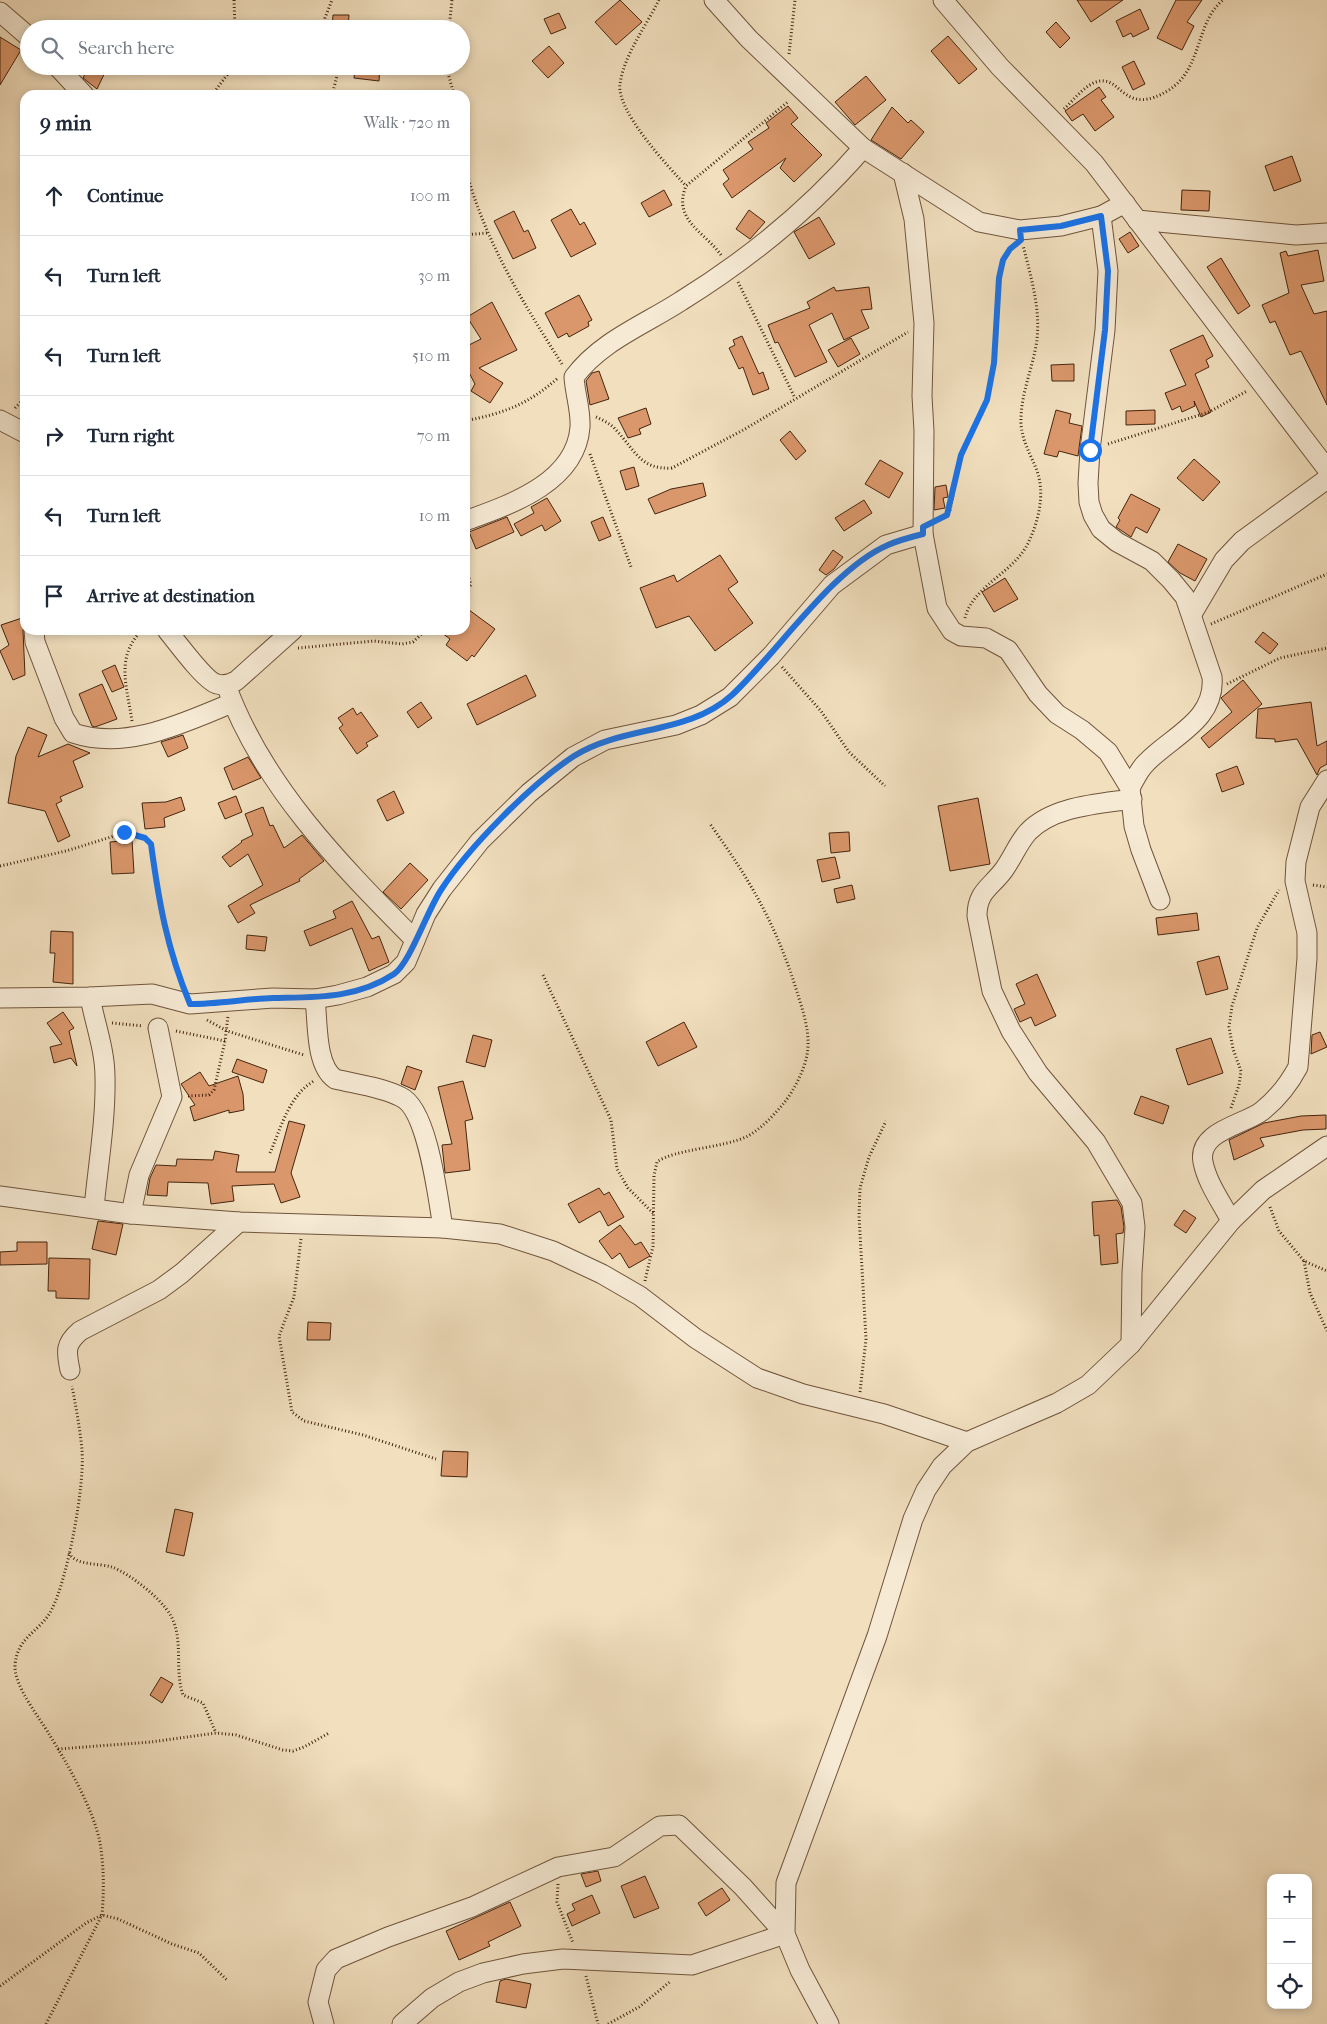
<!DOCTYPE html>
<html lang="en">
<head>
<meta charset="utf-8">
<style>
  :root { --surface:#fff; --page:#f2f2f3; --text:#1f2937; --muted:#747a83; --line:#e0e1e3 }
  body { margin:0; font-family:"IM FELL French Canon",serif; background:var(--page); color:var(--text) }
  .controls { position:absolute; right:15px; bottom:15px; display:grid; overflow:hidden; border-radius:10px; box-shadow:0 2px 8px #0003 }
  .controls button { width:45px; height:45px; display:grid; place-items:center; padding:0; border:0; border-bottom:1px solid var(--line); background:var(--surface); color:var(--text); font:25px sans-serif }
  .stop { position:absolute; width:15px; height:15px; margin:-11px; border:4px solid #1a73e8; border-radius:50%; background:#fff }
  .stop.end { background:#1a73e8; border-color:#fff; box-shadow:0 1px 5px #0008 }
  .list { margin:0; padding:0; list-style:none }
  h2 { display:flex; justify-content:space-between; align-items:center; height:65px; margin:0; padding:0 20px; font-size:21px }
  h2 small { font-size:16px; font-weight:400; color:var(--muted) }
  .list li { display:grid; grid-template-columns:32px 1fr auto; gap:15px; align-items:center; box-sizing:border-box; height:80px; padding:0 20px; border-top:1px solid var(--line) }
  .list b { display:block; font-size:19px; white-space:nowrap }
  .list em { font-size:16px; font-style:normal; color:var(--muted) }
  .icon { flex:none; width:28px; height:28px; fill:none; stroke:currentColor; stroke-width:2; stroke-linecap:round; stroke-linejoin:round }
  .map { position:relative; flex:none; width:1327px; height:2024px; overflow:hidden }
  .search { position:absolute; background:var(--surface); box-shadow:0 2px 8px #0003; left:20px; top:20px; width:450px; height:55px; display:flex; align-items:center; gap:12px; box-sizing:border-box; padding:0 18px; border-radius:28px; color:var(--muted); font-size:19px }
  .panel { position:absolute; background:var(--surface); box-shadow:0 2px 8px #0003; left:20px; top:90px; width:450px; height:545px; border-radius:15px }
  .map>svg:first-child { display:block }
</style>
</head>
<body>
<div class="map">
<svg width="1327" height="2024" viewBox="0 0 1327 2024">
  <rect width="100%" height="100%" fill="#f1dfbe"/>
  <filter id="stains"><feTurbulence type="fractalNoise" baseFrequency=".004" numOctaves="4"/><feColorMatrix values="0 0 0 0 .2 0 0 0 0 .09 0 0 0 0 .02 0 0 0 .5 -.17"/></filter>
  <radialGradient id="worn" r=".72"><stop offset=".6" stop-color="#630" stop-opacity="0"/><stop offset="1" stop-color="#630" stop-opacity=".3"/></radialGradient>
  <!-- building -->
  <g fill="#da976b" stroke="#45250f">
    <path d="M620,0L642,22L616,45L595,22Z"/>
    <path d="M1077,0H1123L1091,22Z"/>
    <path d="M1176,0H1202L1187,22L1194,26L1182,50L1157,38Z"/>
    <path d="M1140,9L1149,29L1133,37L1131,33L1123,37L1116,21Z"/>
    <path d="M559,13L566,28L551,34L544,19Z"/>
    <path d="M333,15H349L348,29H332Z"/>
    <path d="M1056,22L1070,38L1060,48L1046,32Z"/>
    <path d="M948,36L977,69L959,84L931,51Z"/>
    <path d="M0,37L21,50L0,85Z"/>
    <path d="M549,46L564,63L548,78L532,61Z"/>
    <path d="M1134,61L1145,84L1133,90L1122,67Z"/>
    <path d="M89,66H108L97,89L83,78Z"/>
    <path d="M355,66H380L379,81L354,78Z"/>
    <path d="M866,76L886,100L855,125L835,102Z"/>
    <path d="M1099,87L1106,97L1101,100L1114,117L1095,131L1083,114L1072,121L1065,111Z"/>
    <path d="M788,106L798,118L791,124L822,155L794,182L780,168L786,158L732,198L723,184L729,179L723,170L753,149L748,142L769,128L766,123Z"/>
    <path d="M892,107L908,123L911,120L924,132L901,159L871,140Z"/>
    <path d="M1292,156L1301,181L1274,191L1265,166Z"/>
    <path d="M664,190L672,205L649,217L641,203Z"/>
    <path d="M1182,190L1210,191L1209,211L1181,210Z"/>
    <path d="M571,209L580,225L584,222L596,244L571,257L551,220Z"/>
    <path d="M749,210L765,222L750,239L736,229Z"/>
    <path d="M514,211L524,232L528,230L536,248L513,259L494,221Z"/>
    <path d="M819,217L835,244L809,259L794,232Z"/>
    <path d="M1130,232L1139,246L1128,253L1119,239Z"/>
    <path d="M1318,250L1324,281L1301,285L1314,314L1327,311V405L1301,351L1290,355L1275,321L1270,323L1262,305L1289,293L1280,253L1286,251L1288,256Z"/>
    <path d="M1221,258L1250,306L1238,314L1207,267Z"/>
    <path d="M834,287L836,291L869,287L872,309L861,310L869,328L844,340L832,313L809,325L827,362L795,377L778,342L775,343L768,325L810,308L807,302Z"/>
    <path d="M579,295L592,320L588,322L589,326L569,337L567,333L558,338L545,313Z"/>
    <path d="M492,302L517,350L479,368L503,383L490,403L471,391L475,384L465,365V347L481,339L467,317Z"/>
    <path d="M1203,335L1213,356L1206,360L1209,367L1195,374L1211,412L1201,417L1194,401L1195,406L1182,412L1180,406L1172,410L1165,393L1186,385L1170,350Z"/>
    <path d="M742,336L759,374L763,372L769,389L753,395L743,367L739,369L729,348L735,345L733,340Z"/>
    <path d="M851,338L860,354L838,367L828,350Z"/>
    <path d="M1074,364V381H1052L1051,365Z"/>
    <path d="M599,371L609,399L590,405L586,381L592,373Z"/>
    <path d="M646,408L651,424L639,429L641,434L628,438L618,418Z"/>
    <path d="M1056,410L1071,414L1069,423L1082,426L1078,456L1059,451L1057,457L1044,454Z"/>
    <path d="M1155,410V424L1126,425V411Z"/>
    <path d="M790,431L806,451L796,460L780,440Z"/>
    <path d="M1194,459L1220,482L1203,501L1177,478Z"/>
    <path d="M880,460L903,473L889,498L865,484Z"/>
    <path d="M634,467L639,486L626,490L620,471Z"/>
    <path d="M703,483L706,496L655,514L648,499L671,489Z"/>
    <path d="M946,485L948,497L943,498L945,508L934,510L935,487Z"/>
    <path d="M1131,494L1160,509L1147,533L1136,527L1131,537L1116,527L1120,520L1118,518Z"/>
    <path d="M547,498L561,521L545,531L542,525L521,536L514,524L534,513L531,507Z"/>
    <path d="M864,500L872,513L844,531L835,518Z"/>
    <path d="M507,517L514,532L476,549L469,532Z"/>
    <path d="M603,517L611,536L599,541L591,522Z"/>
    <path d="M1178,544L1207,559L1195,581L1180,573L1168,562Z"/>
    <path d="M833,550L843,557L834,569L826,575L819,570Z"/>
    <path d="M720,555L738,582L728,589L753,623L715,651L689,616L656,628L640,588L674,575L677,582Z"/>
    <path d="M1005,578L1018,599L994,612L982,592Z"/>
    <path d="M465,607L495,629L474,657L472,655L467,661L446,645L450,639L438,630H465Z"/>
    <path d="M25,617L23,631L25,675L13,680L0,651L9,645L1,625Z"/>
    <path d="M1263,632L1278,644L1270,654L1255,642Z"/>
    <path d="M115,665L124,687L112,692L102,671Z"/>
    <path d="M526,675L536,696L477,725L467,704Z"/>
    <path d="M1243,680L1262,704L1209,748L1201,738L1232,712L1221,698Z"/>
    <path d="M102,684L117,719L95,727L92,726L79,694Z"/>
    <path d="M421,702L432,718L418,728L407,712Z"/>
    <path d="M1311,702L1317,746L1327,741V764L1320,768L1317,775L1297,739L1275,742V739L1256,738L1258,709Z"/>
    <path d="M353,708L357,715L361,712L378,736L366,743L368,746L357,754L339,728L343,725L338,718Z"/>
    <path d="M28,727L47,735L38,757L68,744L90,753L73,761L83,787L60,797L62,801L56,804L70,836L58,842L45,811L8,803L16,756Z"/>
    <path d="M183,735L188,748L168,757L161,742Z"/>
    <path d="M248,757L261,778L233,790L224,768Z"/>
    <path d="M1237,766L1244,784L1222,792L1216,774Z"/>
    <path d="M394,791L404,813L387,821L377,800Z"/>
    <path d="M236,796L242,812L225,819L218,803Z"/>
    <path d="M181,797L185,810L164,818L165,827L145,829L142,803L166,802Z"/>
    <path d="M978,798L990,864L950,871L938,806Z"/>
    <path d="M263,807L270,826L273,825L284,848L302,835L324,861L299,879L300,881L250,905L255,913L238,923L228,906L263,885L248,854L230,867L222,857L242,842L241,841L253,835L245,814Z"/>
    <path d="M849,832L850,851L831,853L829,833Z"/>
    <path d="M132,840L134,873L112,874L110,842Z"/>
    <path d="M835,857L840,878L822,882L817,860Z"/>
    <path d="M410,863L428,880L401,909L383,892Z"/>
    <path d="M852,885L855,899L837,903L834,889Z"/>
    <path d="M352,901L372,939L379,936L389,962L369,971L352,928L310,946L304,931L336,918L333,911Z"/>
    <path d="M1197,913L1199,930L1158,935L1156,918Z"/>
    <path d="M51,931L73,932V984L53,982L55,953H50Z"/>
    <path d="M247,935L267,937L265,951L246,949Z"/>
    <path d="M1219,956L1228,989L1206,995L1197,962Z"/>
    <path d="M1037,974L1056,1016L1035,1026L1031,1017L1020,1022L1014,1009L1025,1004L1016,984Z"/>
    <path d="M63,1012L74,1028L69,1031L77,1066L71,1058L54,1063L50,1047L62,1044L47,1023Z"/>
    <path d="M684,1022L697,1047L658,1066L646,1042Z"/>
    <path d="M1320,1032L1327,1047L1311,1054L1312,1035Z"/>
    <path d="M473,1035L492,1040L485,1067L466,1062Z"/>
    <path d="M1211,1038L1223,1073L1188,1085L1176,1049Z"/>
    <path d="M237,1059L267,1070L263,1083L232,1072Z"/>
    <path d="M407,1066L422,1071L415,1090L401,1084Z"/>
    <path d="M200,1072L209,1086L238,1076L243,1094L244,1110L229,1113V1110L194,1121L190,1107L195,1105L181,1084Z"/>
    <path d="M463,1081L473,1119L465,1121L470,1170L445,1173L442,1145L452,1144L438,1087Z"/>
    <path d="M1141,1096L1169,1106L1163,1124L1134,1114Z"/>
    <path d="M1326,1115V1129L1303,1130L1260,1138L1264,1146L1234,1160L1229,1140L1264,1123L1301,1116Z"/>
    <path d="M289,1121L305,1125L291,1173L300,1197L281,1203L274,1184L232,1186L234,1201L211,1204L208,1183L168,1182L167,1196L147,1195L150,1178L156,1165L176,1166L177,1159L213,1160L215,1151L239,1155L236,1172H275Z"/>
    <path d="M599,1188L604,1195L609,1192L624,1217L608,1226L600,1211L579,1223L568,1204Z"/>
    <path d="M1117,1200L1121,1207L1124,1227L1123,1233L1116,1234L1118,1263L1101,1265L1099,1235L1094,1236L1092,1202Z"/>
    <path d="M1184,1210L1196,1218L1186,1233L1174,1225Z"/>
    <path d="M98,1221L123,1224L116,1255L92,1249Z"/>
    <path d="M620,1225L635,1245L641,1242L650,1256L629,1268L620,1253L612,1259L599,1241Z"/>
    <path d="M17,1242H47V1264L0,1265V1252L17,1251Z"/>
    <path d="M49,1258L90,1259L89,1299L56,1298V1291H48Z"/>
    <path d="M308,1322L331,1323L330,1340H307Z"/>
    <path d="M443,1451L468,1452L467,1477L441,1476Z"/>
    <path d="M175,1509L193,1513L184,1556L166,1552Z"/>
    <path d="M161,1677L173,1684L162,1703L150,1695Z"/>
    <path d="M598,1871L601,1881L586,1887L581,1874Z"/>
    <path d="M645,1876L659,1908L634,1918L621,1886Z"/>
    <path d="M722,1888L730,1900L706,1916L698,1903Z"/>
    <path d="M592,1895L600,1913L572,1926L567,1914L575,1910L572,1904Z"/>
    <path d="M510,1902L521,1926L488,1942L490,1946L459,1960L446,1931Z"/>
    <path d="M506,1979L531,1984L526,2008L496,2002L500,1981Z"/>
  </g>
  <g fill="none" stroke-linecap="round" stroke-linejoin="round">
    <defs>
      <g id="minor">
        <path d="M714,0L749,39L863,148L979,222L1020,230L1061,226L1101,216L1125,203"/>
        <path d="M943,0L1000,67L1094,163L1327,469"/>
        <path d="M0,12L29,37"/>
        <path d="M57,66L84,95"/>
        <path d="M903,173L914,219L924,323L922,396L924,431L923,534L937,608L952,631L961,636L986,638L1008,650L1038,694L1057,714L1082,730L1108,752L1130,788L1134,826L1141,850L1160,900"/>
        <path d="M1101,216L1108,271L1105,330L1090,450L1088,483L1089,502L1093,515L1101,529L1117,542L1152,561L1171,580L1185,597L1212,677C1216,720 1172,736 1147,762C1139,769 1135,779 1130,788"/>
        <path d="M1137,220L1296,235L1327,233"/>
        <path d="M0,420L25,433"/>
        <path d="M465,521C509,505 576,483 580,427C581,410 575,394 574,377C601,341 644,325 681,301C749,259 811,208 863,148"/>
        <path d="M1192,614L1224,560L1242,541L1327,479"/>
        <path d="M34,630L35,642L64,718L73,733C127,751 183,723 232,703"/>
        <path d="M167,630C176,641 205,681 217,684C224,686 230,684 236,681L293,630"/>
        <path d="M226,685C263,787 341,865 415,940"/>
        <path d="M90,997C95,1024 105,1050 105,1077C106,1120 98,1165 94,1208"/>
        <path d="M0,998L90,997L152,994L190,1004L273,998L315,999L338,995L367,987L394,974L406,962L426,914L442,889L480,841L529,793L573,757L605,740L676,725L701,715L730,697L771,656L832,585L886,545L923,534"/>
        <path d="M315,999C318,1022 315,1065 335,1079C356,1084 382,1087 401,1097C428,1109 438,1199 443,1228"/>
        <path d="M0,1196L131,1214L239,1222L443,1228L500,1234L553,1251L602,1274L640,1296L695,1338L757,1378L803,1394L884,1414L967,1442"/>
        <path d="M131,1214L139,1175L172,1097L158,1028"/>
        <path d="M1231,1221C1222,1203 1207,1183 1203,1162C1197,1131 1244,1125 1262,1111C1277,1099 1289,1084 1298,1067L1307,958V933L1295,881L1296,862L1310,807L1327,780"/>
        <path d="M1131,1344L1132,1273L1135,1227L1132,1203L1096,1142L1038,1073L1011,1031L992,991L977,916C977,892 990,888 1003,871C1012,859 1018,843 1028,832C1053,806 1098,804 1132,799"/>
        <path d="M70,1370C66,1351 65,1344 80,1331L159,1290L182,1273L239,1222"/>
        <path d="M324,2024L318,2002L326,1970L336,1959L388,1937L472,1907L558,1867L614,1857L660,1826L679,1825L743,1887L785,1934L692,1965L563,1959L523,1964L483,1973L459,1982L432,1998L402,2024"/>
        <path d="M829,2024L800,1970L785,1934L786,1883L877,1636L913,1519L926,1490L942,1466L967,1442L1057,1403L1088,1385L1131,1344L1231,1221L1263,1190L1327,1146"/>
      </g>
    </defs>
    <!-- minor casing -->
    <use href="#minor" stroke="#70543b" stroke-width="21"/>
    <!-- path -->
    <g stroke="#45250f" stroke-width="3" stroke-dasharray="1 2.5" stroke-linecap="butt">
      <path d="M234,0L235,29"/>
      <path d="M659,0C646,26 624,55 620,84C616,111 668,166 686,186"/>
      <path d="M324,29L325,18L332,0"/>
      <path d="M449,29L452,0"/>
      <path d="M789,54L795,0"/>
      <path d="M446,66L454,95"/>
      <path d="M212,95L227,75L229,66"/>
      <path d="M332,95L337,76L335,66"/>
      <path d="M1064,109C1074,100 1086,83 1100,81C1122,78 1125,117 1169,90C1203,68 1195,23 1223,0"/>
      <path d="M465,166C483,238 523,303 562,364"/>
      <path d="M465,235L487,233"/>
      <path d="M721,255C705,232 672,220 686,186L789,101"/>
      <path d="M738,282L795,398"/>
      <path d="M15,408L25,398"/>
      <path d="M596,417C603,420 611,424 616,430C635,450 640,470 672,468L745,429L908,332"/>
      <path d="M465,421C504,413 527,405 558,378"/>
      <path d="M1108,444L1209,412L1247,391"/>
      <path d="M590,454L631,567"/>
      <path d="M940,520L950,510L961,455L987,400L994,363L999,278L1005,255L1015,246"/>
      <path d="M465,565L471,585L465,592"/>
      <path d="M965,618C973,585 1016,572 1029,541C1039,520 1045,493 1037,471C1031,455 1022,441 1021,424C1020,397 1031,373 1036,346C1042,312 1031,278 1023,245"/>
      <path d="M1211,624L1327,574"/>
      <path d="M298,648L374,641L402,644L413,642L426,630"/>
      <path d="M782,667L821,711L849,752L885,786"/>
      <path d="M1227,684L1280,658L1327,648"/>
      <path d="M132,721C127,687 115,657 142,630"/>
      <path d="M0,866L66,851L124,833L145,838L151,844L163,920L182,985"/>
      <path d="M1313,885L1327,887"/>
      <path d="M543,975L611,1120L617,1169L628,1188L654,1214"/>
      <path d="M207,1020L227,1031L304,1055"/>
      <path d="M112,1023L143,1026"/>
      <path d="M176,1031L225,1041"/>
      <path d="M188,1096L209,1095L214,1090L225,1041L228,1016"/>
      <path d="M1231,1108L1239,1085L1241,1071L1233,1049L1229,1027L1232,1006L1257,928L1279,890"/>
      <path d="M270,1153C281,1128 289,1095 314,1081"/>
      <path d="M1270,1207L1279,1231L1304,1261L1327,1271"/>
      <path d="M301,1239L294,1297L279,1336L292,1412L304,1421L363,1435L436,1459"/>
      <path d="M1304,1261L1310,1293L1327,1331"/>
      <path d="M645,1281L653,1246L654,1175L657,1162C674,1149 724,1148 748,1136C762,1128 774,1115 784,1103C794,1090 804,1071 807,1055C811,1034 803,1011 797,992C777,926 750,880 710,824"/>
      <path d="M860,1392L866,1339L859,1216L860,1188L869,1157L886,1121"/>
      <path d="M69,1553C76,1566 99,1563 112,1567C130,1574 161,1598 171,1616C184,1640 174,1669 183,1695L203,1703L216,1733"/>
      <path d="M58,1749L151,1742L216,1733L236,1735L283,1750L293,1751L304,1747L329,1733"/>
      <path d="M558,1884L557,1902L573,1943"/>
      <path d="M586,1976L598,2024"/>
      <path d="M0,1986L86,1923L102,1915L118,1919L172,1944L199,1953L228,1981"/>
      <path d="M46,2024L102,1915C104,1892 104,1866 100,1843C94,1810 67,1763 49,1734C39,1717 15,1687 15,1667C16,1636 41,1632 52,1609C68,1577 85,1485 82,1450C80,1429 76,1407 72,1386"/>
      <path d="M608,2024L639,2007L671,1981"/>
    </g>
    <!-- minor -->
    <use href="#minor" stroke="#f6ead5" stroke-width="19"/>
  </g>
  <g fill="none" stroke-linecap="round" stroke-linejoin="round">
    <!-- route -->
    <path stroke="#1a73e8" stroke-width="6" d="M124,832L145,838L151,844C159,903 167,949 190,1004C218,1004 245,999 273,998C315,997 356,999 394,974C410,963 427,911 441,890C468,848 531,784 574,756C623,725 688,735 732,695C778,652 832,569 888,545C899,540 911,537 923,534V527L947,515L961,455L987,400L994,363L999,278L1003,260L1010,249L1021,240L1020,230L1061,226L1101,216L1108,271L1105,330L1090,450"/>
  </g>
  <rect width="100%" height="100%" filter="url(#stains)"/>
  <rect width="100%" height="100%" fill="url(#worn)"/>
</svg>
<div class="controls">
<button>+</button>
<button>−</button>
<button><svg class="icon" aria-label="locate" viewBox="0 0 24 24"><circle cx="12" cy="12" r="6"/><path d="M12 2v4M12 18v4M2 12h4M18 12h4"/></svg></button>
</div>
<div class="stop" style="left:1090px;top:450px"></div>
<div class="stop end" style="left:124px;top:832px"></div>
<div class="search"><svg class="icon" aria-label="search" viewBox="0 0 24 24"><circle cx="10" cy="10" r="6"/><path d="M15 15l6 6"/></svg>Search here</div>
<section class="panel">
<h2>9 min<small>Walk · 720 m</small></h2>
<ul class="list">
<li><svg class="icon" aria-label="ahead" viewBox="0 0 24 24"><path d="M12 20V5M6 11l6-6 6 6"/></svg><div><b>Continue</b></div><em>100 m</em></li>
<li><svg class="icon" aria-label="left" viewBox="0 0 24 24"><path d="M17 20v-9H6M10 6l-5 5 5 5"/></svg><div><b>Turn left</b></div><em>30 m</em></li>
<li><svg class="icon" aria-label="left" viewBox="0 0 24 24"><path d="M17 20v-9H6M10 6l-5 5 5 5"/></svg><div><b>Turn left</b></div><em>510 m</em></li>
<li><svg class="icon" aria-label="right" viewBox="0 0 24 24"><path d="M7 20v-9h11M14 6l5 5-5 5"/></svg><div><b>Turn right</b></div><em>70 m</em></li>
<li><svg class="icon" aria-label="left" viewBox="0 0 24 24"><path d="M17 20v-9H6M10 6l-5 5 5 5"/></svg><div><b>Turn left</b></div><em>10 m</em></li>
<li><svg class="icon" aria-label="arrive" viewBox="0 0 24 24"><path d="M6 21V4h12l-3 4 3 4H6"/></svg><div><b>Arrive at destination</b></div></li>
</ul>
</section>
</div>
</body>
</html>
